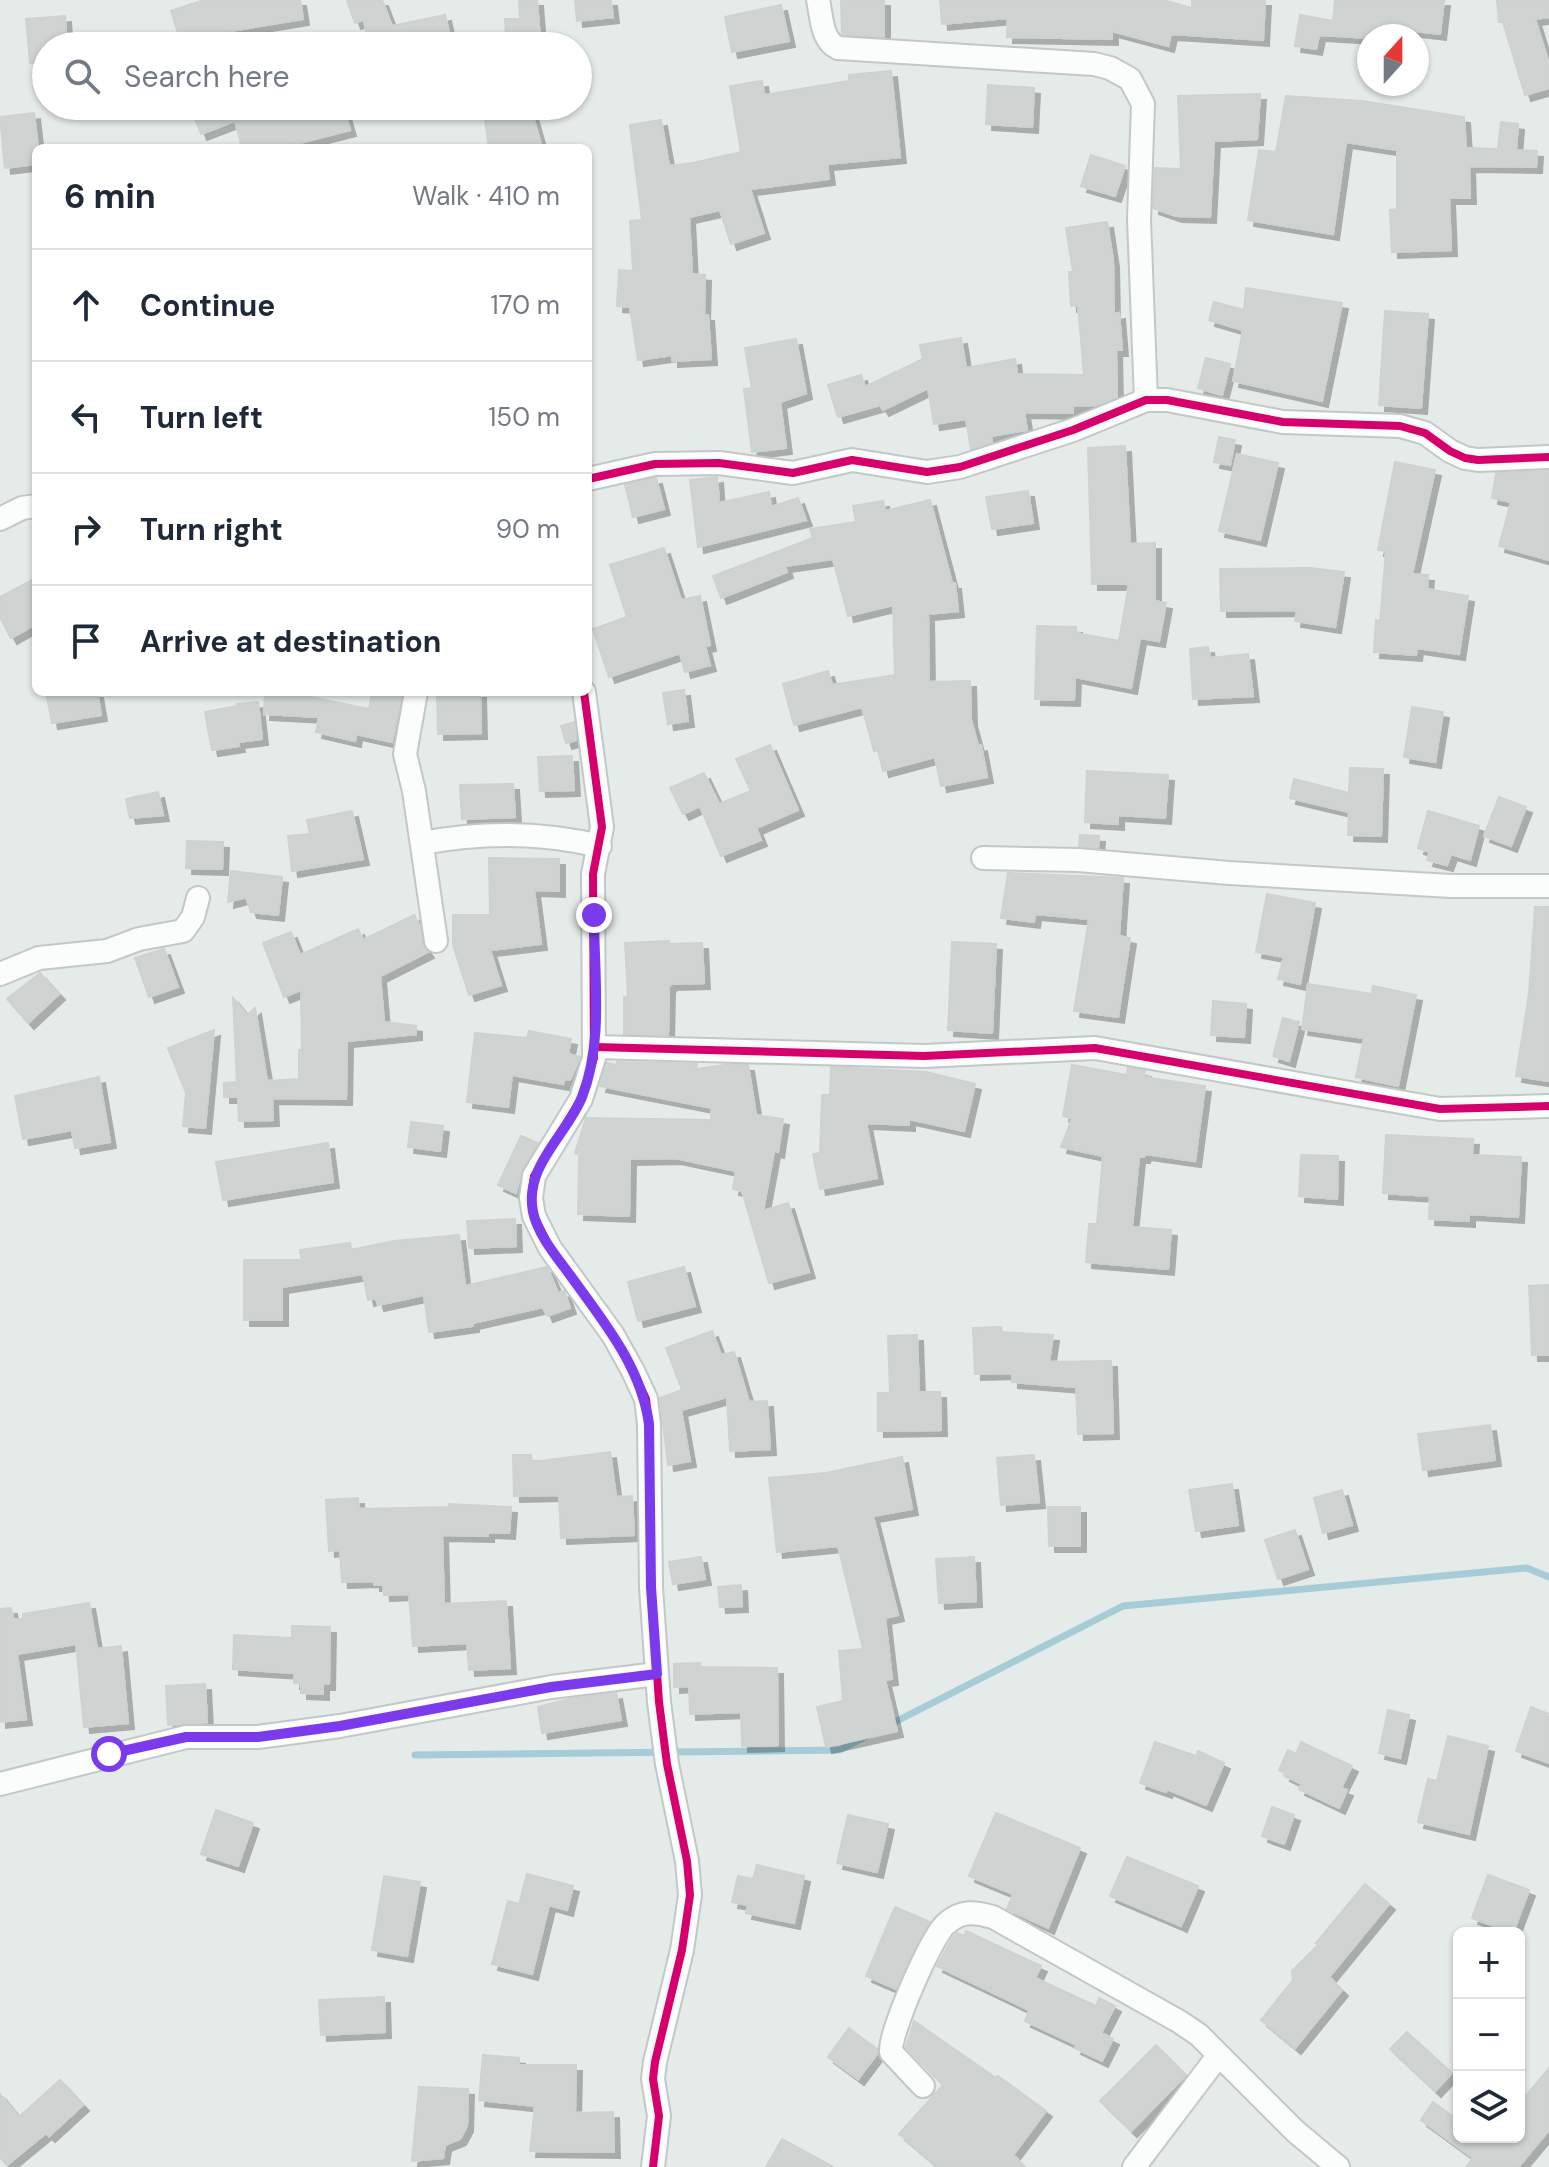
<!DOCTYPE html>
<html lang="en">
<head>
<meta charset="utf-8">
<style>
  :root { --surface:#fff; --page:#f2f2f3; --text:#1f2937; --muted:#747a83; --line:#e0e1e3 }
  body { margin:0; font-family:"DM Sans",sans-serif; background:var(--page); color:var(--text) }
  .controls { position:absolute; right:24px; bottom:24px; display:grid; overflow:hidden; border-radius:12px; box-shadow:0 2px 6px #0004 }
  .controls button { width:72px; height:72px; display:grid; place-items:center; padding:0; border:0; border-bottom:2px solid var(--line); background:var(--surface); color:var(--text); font:40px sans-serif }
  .compass { position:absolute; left:1357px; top:24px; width:72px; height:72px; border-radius:50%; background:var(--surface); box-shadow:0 2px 6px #0004; rotate:21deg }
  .stop { position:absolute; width:24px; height:24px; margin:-18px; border:6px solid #7c3aed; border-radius:50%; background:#fff }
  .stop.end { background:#7c3aed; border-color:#fff; box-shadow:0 2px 8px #0008 }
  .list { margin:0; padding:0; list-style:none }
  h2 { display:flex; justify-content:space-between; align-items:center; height:104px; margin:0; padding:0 32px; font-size:34px }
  h2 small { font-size:26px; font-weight:400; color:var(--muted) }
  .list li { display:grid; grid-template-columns:52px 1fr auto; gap:24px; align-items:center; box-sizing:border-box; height:112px; padding:0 32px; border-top:2px solid var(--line) }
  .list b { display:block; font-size:30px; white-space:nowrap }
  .list em { font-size:26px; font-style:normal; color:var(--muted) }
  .icon { flex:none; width:44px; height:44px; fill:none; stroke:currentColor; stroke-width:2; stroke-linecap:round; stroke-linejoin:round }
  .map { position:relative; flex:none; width:1549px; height:2167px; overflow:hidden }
  .search { position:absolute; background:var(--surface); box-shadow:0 2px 6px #0004; left:32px; top:32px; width:560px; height:88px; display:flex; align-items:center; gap:20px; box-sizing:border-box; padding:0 28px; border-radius:44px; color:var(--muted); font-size:30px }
  .panel { position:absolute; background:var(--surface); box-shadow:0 2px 6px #0004; left:32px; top:144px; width:560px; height:552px; border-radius:12px }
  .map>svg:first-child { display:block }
</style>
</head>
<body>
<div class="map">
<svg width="1549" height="2167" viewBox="0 0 1549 2167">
  <defs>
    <filter id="shadow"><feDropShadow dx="6" dy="6" stdDeviation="0" flood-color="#0004"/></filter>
  </defs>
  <rect width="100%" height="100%" fill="#e5ebe8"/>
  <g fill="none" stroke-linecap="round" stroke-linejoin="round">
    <!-- stream -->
    <g stroke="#a6ccd8" stroke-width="7">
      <path d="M887,1726L1123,1606L1527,1568L1549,1577"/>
      <path d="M415,1755L840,1750L869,1735"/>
    </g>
  </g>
  <!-- building -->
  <g fill="#cfd4d3" stroke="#ced3d1" stroke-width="2" filter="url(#shadow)">
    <path d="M204,0H300L303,19L231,31L235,46H182L171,11Z"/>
    <path d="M347,0H382L392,26L445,15L452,46H369L364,20L355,23Z"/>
    <path d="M519,0H537L540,39L506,41L505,19H520Z"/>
    <path d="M575,0H611L613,17L577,21Z"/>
    <path d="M841,0H884V37L842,34Z"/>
    <path d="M940,0H1163L1192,8V0H1265L1263,40L1171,34L1168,46L1112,31V39L1007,37L1008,18L942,24Z"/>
    <path d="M1335,0H1444L1440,34L1397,29V36H1369V38L1319,35L1316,49L1295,46L1300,15L1333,21Z"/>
    <path d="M1497,0H1549V17L1535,19L1549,64V88L1525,95L1503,22H1499Z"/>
    <path d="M781,5L789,41L732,52L725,17Z"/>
    <path d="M65,16L67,46H46V62L30,63L26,19Z"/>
    <path d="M891,71L900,157L827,164L829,179L750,189L764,233L731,244L720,210L689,217L692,274L705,275L704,315H708L711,359L672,361V355L638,360L630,307L617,306L619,270L633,271L630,221L642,220L630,125L661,120L669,166L693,163L741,152L730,86L762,81L764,95L849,81V75Z"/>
    <path d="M988,85L1034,88L1032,127L986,124Z"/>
    <path d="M1260,94L1257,139L1214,141L1210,217L1176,216L1153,208L1155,168L1181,169L1178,96Z"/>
    <path d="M1286,96L1362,101L1464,117L1466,148L1498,149L1501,122L1518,124L1516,150L1537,151L1536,167L1469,166L1470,198H1449L1451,250L1392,252L1390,210L1397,209V150L1346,142L1333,234L1248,220L1259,150L1276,152Z"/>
    <path d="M210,106H343L350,130L280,148H242L235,121L201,134L193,113Z"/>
    <path d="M483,106H530L542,148H489Z"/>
    <path d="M34,113L38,148H36V164L5,168L0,117Z"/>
    <path d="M1091,155L1125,166L1115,196L1081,186Z"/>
    <path d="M1107,222L1113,261L1114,314L1119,313L1122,350H1116L1117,397L1097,405L1073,406V413L1024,412L1027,430L991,436L992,442L971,449L966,419L934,424L928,388L883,410L880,405L838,417L828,385L861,375L865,387L923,359L920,345L961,338L966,368L1015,359L1017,374L1084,375L1078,305L1071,306L1069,272H1073L1066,228Z"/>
    <path d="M1246,288L1342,303L1322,401L1233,381L1243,330L1209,320L1214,302L1244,310Z"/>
    <path d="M1385,311L1428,314L1421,408L1379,405Z"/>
    <path d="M796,339L806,393L780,402L786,448L752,452L744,389L752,388L745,348Z"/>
    <path d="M1206,358L1230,364L1222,395L1198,388Z"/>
    <path d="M1219,437L1235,440L1230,465L1214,462Z"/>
    <path d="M1125,446L1130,544L1155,543V601L1166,603L1159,641L1140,638L1131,688L1075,677L1074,700L1035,699L1037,626L1076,627V633L1119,641L1129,584H1092L1088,448Z"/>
    <path d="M1237,454L1278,463L1260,540L1219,531Z"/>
    <path d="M1395,462L1435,470L1412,574L1428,575L1427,589L1468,596L1459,654L1417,648L1416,655L1374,652L1376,620L1380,621L1386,551L1378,550Z"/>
    <path d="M1549,471V560L1499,546L1511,502L1492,498L1496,473Z"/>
    <path d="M717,477L719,503L769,492L771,507L798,498L806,520L698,547L690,480Z"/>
    <path d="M656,478L664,509L633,517L625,485Z"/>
    <path d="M1028,491L1033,523L992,529L986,497Z"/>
    <path d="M930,500L952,583H955L958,611L928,614L929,682L970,681L971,720L978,746L981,745L987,777L941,786L935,757L883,771L878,750L874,751L862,707L794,725L783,684L828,671L832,685L895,675L893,605L848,616L833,559L785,566L787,572L721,598L713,576L813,538L810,529L856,522L853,506L883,501L885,511Z"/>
    <path d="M664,548L681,600L700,596L710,645L705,646L710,665L685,672L680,653L609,677L593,629L627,617L610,565Z"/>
    <path d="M1311,568L1344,572L1335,627L1295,621L1297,610L1221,611L1220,569Z"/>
    <path d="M36,578V624L11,638L0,617V597Z"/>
    <path d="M1208,647L1210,658L1248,654L1253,696L1193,699L1190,649Z"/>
    <path d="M684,690L688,721L668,724L663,693Z"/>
    <path d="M46,692H97L101,715L52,723Z"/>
    <path d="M265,692H310V697L369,709L372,692H402L392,742L356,734L355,741L316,732L319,717L264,714Z"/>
    <path d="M437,692H480L481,733L438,734Z"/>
    <path d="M258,702L262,739L238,742L239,746L212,750L205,712L237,706V704Z"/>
    <path d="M1412,707L1443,712L1435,762L1404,757Z"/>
    <path d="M574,722L576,740L566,743L561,726Z"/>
    <path d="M770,745L798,810L756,828L761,840L721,856L700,806L683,814L670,788L704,773L719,804L751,791L736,759Z"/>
    <path d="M572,756L574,790L540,791L538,757Z"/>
    <path d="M1350,768L1383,769L1381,836L1348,835L1349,812L1290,798L1294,779L1349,793Z"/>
    <path d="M1087,771L1168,775L1165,818L1118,815V824L1085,822Z"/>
    <path d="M513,784L515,817L462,819L460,785Z"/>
    <path d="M158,792L163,815L130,818L126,799Z"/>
    <path d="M1499,797L1526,807L1511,846L1484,836Z"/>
    <path d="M352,811L363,859L292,871L288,836L310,834L307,820Z"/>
    <path d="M1428,811L1479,826L1470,860L1451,854L1447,865L1427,860L1430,852L1418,848Z"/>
    <path d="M1080,835L1099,836L1098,848L1079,846Z"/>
    <path d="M187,841L223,842L222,869L186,868Z"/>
    <path d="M489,858L559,859V891L534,890L541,944L490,950L501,985L469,995L453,945V915H490Z"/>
    <path d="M231,871L282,877L278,915L251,912L246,897L228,902Z"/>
    <path d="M1008,873L1123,878L1119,936L1130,938L1118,1017L1074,1011L1089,919L1035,914L1034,922L1001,918Z"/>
    <path d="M1267,894L1315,903L1300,984L1278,979L1284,957L1256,952Z"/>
    <path d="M1535,907H1549V1081L1516,1076L1529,994Z"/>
    <path d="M414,915L420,927L422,944L428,952L380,976L384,1022L416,1026V1034L347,1041L346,1099L272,1098L273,1120L239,1121L238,1097H224V1083L237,1082L233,998L247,1015L255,1008L267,1081L299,1079V1050H302L301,990L284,997L263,943L291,932L300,955L358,929L363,940Z"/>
    <path d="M669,941V944L702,943L704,983L671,984L669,987L668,1035L624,1034V997H628L625,943Z"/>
    <path d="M952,942L996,944L992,1033L948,1030Z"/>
    <path d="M164,949L178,987L149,997L135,958Z"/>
    <path d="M40,973L59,994L28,1023L7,999Z"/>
    <path d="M1308,984L1372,994L1373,986L1416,995L1398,1086L1356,1077L1364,1038L1302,1029Z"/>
    <path d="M1213,1001L1246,1004L1244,1037L1211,1035Z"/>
    <path d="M1283,1018L1299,1022L1289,1061L1273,1056Z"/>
    <path d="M214,1030L205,1128L183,1126L186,1093L168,1048Z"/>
    <path d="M529,1031L571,1039L568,1054L580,1057L570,1080L564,1079L563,1084L512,1075L508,1107L467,1102L475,1033L527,1038Z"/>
    <path d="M617,1062L697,1064L696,1069L724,1065H748L756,1115L783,1119L778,1152L774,1151L763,1211L788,1203L809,1272L769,1283L742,1191L733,1189L736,1171L675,1158L630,1159L629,1216L578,1214L579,1154L575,1153L586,1118L711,1120L712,1108L600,1086L607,1063L617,1065Z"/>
    <path d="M1072,1065L1127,1075L1128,1068L1145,1071L1144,1077L1205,1086L1195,1161L1145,1154L1144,1157H1139L1132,1227L1171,1230L1168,1269L1086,1262L1089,1224H1097L1103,1156L1061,1147L1072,1118L1063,1116Z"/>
    <path d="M831,1067L926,1072L975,1084L964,1131L909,1119V1125L866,1123L877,1178L820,1189L813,1154L820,1153L822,1095H830Z"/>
    <path d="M99,1077L110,1142L75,1148L72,1130L23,1139L15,1096Z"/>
    <path d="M411,1122L443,1126L440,1151L408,1147Z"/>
    <path d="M1386,1135L1473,1139L1472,1155L1521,1157L1518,1217L1469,1214V1221L1429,1219L1430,1196L1383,1193Z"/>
    <path d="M521,1136L538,1143L522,1169L516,1193L498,1185Z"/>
    <path d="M328,1143L333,1182L223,1200L216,1162Z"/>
    <path d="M1301,1155L1338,1156L1337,1199L1299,1196Z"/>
    <path d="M515,1219L516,1246L469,1248L467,1221Z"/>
    <path d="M459,1235L465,1286L547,1267L558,1293L564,1291L570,1308L547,1316L543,1307L473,1323V1326L429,1332L424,1295L378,1305L376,1298L368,1300L363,1274L282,1287V1320H244V1260H302L300,1250L350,1243L351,1250L394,1241Z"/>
    <path d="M684,1267L695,1306L638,1321L628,1282Z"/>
    <path d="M1549,1285V1355H1532L1529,1286Z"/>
    <path d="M1001,1327L1002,1332L1053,1335L1049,1362L1111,1361L1113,1433L1078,1434L1076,1387L1012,1382V1373L975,1374L973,1328Z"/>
    <path d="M712,1331L721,1355L734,1352L749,1402L767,1401L770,1449L730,1451L727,1397L681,1410L690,1461L668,1465L660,1398L682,1390L666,1348Z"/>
    <path d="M917,1335L919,1392H940L941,1430L878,1431V1393H890L888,1336Z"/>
    <path d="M1490,1425L1495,1460L1423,1470L1418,1434Z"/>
    <path d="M610,1452L616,1497L632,1496L634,1535L561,1538L559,1495L514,1496L513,1455H531L532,1462Z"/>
    <path d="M1034,1455L1039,1502L1001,1505L997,1458Z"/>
    <path d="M902,1457L912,1509L873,1516L898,1615L885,1618L892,1679L885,1680L897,1731L826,1747L817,1707L843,1701L839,1651L863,1649L838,1546L777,1552L769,1478L826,1473Z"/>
    <path d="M1232,1484L1238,1525L1196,1531L1189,1490Z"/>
    <path d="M1342,1490L1352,1525L1323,1533L1314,1498Z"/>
    <path d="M358,1498L359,1509L449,1507V1504L511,1507L509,1533L488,1532V1536L442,1535L444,1604L506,1601L510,1668L469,1670L467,1643L413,1646L409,1594L384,1595L383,1585H374V1581L342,1582L340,1550L329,1551L326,1500Z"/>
    <path d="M1048,1507H1080V1546H1049Z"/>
    <path d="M1295,1530L1308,1569L1278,1579L1265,1540Z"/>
    <path d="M701,1557L705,1579L673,1584L669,1562Z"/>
    <path d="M974,1557L976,1601L939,1603L936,1559Z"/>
    <path d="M741,1585L742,1606L720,1607L718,1587Z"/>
    <path d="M89,1603L97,1649L121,1646L128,1723L84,1727L76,1644L17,1654L26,1719L0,1722V1609L11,1608L13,1619H23V1614Z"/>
    <path d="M292,1626L330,1627L329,1684H323V1694L301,1693V1683H294L295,1673L233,1669L234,1635L292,1638Z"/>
    <path d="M700,1663V1667L777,1668L778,1745L742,1746L741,1712L690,1714L689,1686L674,1687V1664Z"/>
    <path d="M205,1684L207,1722L168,1725L166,1686Z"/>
    <path d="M616,1693L621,1720L542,1733L538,1707L569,1699Z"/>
    <path d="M1531,1707L1549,1714V1763L1516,1751Z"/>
    <path d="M1388,1710L1409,1715L1400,1758L1379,1753Z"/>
    <path d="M1448,1736L1488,1746L1469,1834L1418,1822L1428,1779L1437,1781Z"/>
    <path d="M1155,1742L1196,1756L1198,1751L1224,1763L1206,1805L1167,1789L1166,1792L1140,1783Z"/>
    <path d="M1301,1742L1352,1766L1341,1788L1347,1790L1339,1808L1299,1789L1302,1784L1284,1775L1285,1773L1279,1770L1288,1750L1296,1754Z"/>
    <path d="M1272,1807L1294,1815L1284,1844L1262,1836Z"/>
    <path d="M216,1810L253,1823L238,1866L201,1854Z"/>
    <path d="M996,1813L1080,1848L1048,1928L1007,1909L1013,1894L969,1876Z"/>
    <path d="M848,1815L888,1824L877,1872L837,1863Z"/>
    <path d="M1127,1857L1198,1886L1181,1926L1110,1896Z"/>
    <path d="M757,1865L804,1876L794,1923L746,1913L748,1905L732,1902L738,1876L753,1879Z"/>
    <path d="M527,1874L573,1886L567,1910L549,1905L532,1974L492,1964L508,1901L519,1904Z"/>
    <path d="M1488,1875L1529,1890L1513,1933L1472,1918Z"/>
    <path d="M384,1876L420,1882L407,1956L372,1950Z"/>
    <path d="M1365,1884L1389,1904L1329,1977L1342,1990L1295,2048L1261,2020L1293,1980L1292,1971L1318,1945L1316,1943Z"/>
    <path d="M895,1907L930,1922L896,1989L866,1976Z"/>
    <path d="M966,1931L1041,1966L1035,1978L1096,2006L1099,1998L1115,2006L1101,2033L1113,2039L1102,2061L1075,2048L1077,2045L1025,2021L1029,2010L937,1966L952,1939L957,1933L964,1936Z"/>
    <path d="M384,1997L385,2032L321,2035L319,2000Z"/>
    <path d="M914,2021L996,2078L998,2076L1046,2111L1013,2155L1025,2167H938L899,2134L943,2085L906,2047Z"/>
    <path d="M849,2028L877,2049V2054L858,2079L828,2057Z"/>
    <path d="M1407,2032L1452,2073L1435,2091L1390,2049Z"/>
    <path d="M1156,2045L1186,2075L1131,2131L1100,2101Z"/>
    <path d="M483,2055L519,2058V2065H576L575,2113L613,2112L614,2152L530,2151L535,2106L479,2100Z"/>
    <path d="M1549,2068V2130L1519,2166V2164L1516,2167H1466L1473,2158L1421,2120L1433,2102L1459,2121V2137H1519V2104Z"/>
    <path d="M60,2080L83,2105L49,2136L46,2133L7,2165L0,2157V2094L19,2117Z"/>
    <path d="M419,2087L468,2089L467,2126L460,2139L445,2145L443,2158L412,2161Z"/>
    <path d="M782,2139L833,2167H766Z"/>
  </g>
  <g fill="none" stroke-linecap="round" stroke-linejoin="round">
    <defs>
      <g id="street">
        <path d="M818,0C822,17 821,40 838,48L1094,64L1110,68L1130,79L1143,104L1139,219L1146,400"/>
        <path d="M588,479L655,464L719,463L793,473L852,460L927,472L960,467L1073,430L1146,400H1167L1283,422L1400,426L1425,433L1450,451L1465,458L1478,460L1549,457"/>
        <path d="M0,519L22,508L36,506"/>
        <path d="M416,692L405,754L414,791L436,941"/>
        <path d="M584,692L602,827L593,874L594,1058L581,1099L534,1176L531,1198L534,1216L550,1248L613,1335L633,1371L646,1399L649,1424L651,1587L659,1702L667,1764L687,1861L690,1895L682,1950L655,2062L653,2079L659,2116L653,2167"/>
        <path d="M422,843C480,832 542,832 600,846"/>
        <path d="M983,858L1078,860L1229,873L1451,886H1549"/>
        <path d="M0,974L39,958L107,951L139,939L183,931L193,917L198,898"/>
        <path d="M595,1047L924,1056L1095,1048L1440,1109L1549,1106"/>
        <path d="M0,1784L186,1737H258L340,1726L551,1687L657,1674"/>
        <path d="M923,2086L891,2052C889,2034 932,1934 947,1923C962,1910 975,1912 993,1917L1180,2022L1199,2035L1295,2131L1338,2167"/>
        <path d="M1134,2167L1218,2056"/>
      </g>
    </defs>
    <!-- street casing -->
    <use href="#street" stroke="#c2c8c6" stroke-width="26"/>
    <!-- street -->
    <use href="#street" stroke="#fbfcfc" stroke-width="22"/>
    <defs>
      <g id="cycleway">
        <path d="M588,479L655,464L719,463L793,473L852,460L927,472L960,467L1073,430L1146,400H1167L1283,422L1400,426L1425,433L1450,451L1465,458L1478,460L1549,457"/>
        <path d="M584,692L602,827L593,874L594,1058L581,1099L534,1176L531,1198L534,1216L550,1248L613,1335L633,1371L646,1399L649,1424L651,1587L659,1702L667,1764L687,1861L690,1895L682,1950L655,2062L653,2079L659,2116L653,2167"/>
        <path d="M595,1047L924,1056L1095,1048L1440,1109L1549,1106"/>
      </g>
    </defs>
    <!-- cycleway casing -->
    <use href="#cycleway" stroke="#f3f9f7" stroke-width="13"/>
    <!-- cycleway -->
    <use href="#cycleway" stroke="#d6006c" stroke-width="8"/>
  </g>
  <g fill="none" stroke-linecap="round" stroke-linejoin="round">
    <!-- route -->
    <path stroke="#7c3aed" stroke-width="10" d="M109,1754L186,1737H258L340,1726L551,1687L657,1674L651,1587L649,1424C641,1366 603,1321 570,1275C556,1256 538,1235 533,1212C524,1166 566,1136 582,1097C604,1041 594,975 594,915"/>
  </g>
</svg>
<div class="controls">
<button>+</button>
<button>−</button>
<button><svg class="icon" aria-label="layers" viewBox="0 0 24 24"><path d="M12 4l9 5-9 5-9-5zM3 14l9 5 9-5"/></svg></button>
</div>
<svg class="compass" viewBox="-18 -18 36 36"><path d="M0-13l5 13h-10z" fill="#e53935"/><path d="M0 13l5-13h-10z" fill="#747a83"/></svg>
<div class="stop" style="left:109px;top:1754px"></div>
<div class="stop end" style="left:594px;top:915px"></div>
<div class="search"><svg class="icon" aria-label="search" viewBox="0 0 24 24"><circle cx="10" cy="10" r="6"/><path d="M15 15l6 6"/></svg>Search here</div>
<section class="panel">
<h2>6 min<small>Walk · 410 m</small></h2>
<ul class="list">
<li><svg class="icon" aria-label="ahead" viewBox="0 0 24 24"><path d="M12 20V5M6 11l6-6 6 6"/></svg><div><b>Continue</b></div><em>170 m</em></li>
<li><svg class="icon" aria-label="left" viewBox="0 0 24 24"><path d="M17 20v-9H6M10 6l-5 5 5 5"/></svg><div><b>Turn left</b></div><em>150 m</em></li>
<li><svg class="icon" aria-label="right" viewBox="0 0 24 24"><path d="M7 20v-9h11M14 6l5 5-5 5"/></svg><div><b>Turn right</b></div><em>90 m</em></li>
<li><svg class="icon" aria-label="arrive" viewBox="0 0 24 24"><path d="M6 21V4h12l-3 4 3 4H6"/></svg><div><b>Arrive at destination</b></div></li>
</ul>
</section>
</div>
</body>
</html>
